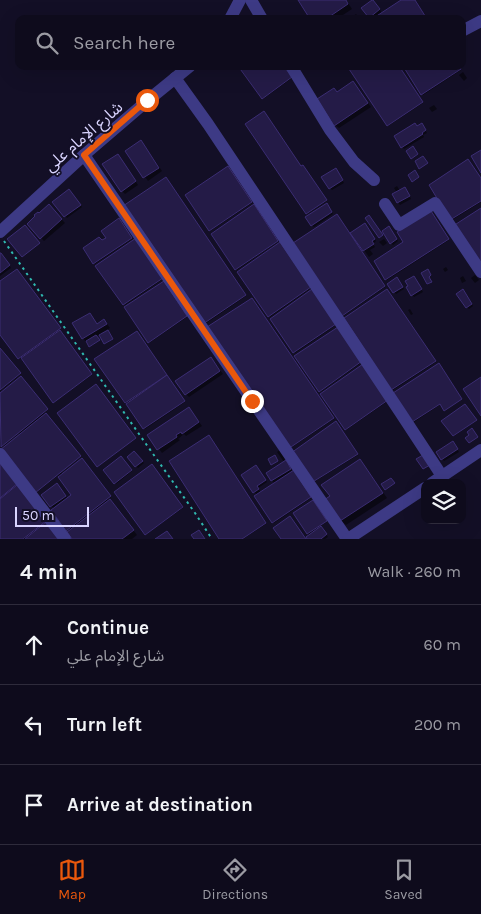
<!DOCTYPE html>
<html lang="en">
<head>
<meta charset="utf-8">
<style>
  :root { --surface:#0e0b1c; --page:#171425; --text:#f1f3f6; --muted:#9b9ba3; --line:#2e2b3b; --accent:#ea580c }
  body { margin:0; font-family:Karla,"Noto Sans Arabic",sans-serif; background:var(--page); color:var(--text) }
  .controls { position:absolute; right:15px; bottom:15px; display:grid; overflow:hidden; border-radius:10px; box-shadow:0 5px 20px #0002 }
  .controls button { width:45px; height:45px; display:grid; place-items:center; padding:0; border:0; border-bottom:1px solid var(--line); background:var(--surface); color:var(--text); font:25px sans-serif }
  .scale { position:absolute; left:15px; bottom:12px; width:74px; box-sizing:border-box; padding-left:5px; border:2px solid #d9d4ff; border-top:0; font-size:14px; line-height:18px; white-space:nowrap; color:#d9d4ff; -webkit-text-stroke:4px #130f26; paint-order:stroke }
  .stop { position:absolute; width:15px; height:15px; margin:-11px; border:4px solid #ea580c; border-radius:50%; background:#fff }
  .stop.end { background:#ea580c; border-color:#fff; box-shadow:0 1px 5px #0008 }
  .list { margin:0; padding:0; list-style:none }
  h2 { display:flex; justify-content:space-between; align-items:center; height:65px; margin:0; padding:0 20px; font-size:21px }
  h2 small { font-size:16px; font-weight:400; color:var(--muted) }
  .list li { display:grid; grid-template-columns:32px 1fr auto; gap:15px; align-items:center; box-sizing:border-box; height:80px; padding:0 20px; border-top:1px solid var(--line) }
  .list b { display:block; font-size:19px; white-space:nowrap }
  .list p { margin:0; font-size:16px; white-space:nowrap; color:var(--muted) }
  .list em { font-size:16px; font-style:normal; color:var(--muted) }
  .icon { flex:none; width:28px; height:28px; fill:none; stroke:currentColor; stroke-width:2; stroke-linecap:round; stroke-linejoin:round }
  .map { position:relative; flex:none; width:481px; height:539px; overflow:hidden }
  .search { position:absolute; background:var(--surface); box-shadow:0 5px 20px #0002; left:15px; right:15px; top:15px; height:55px; display:flex; align-items:center; gap:12px; box-sizing:border-box; padding:0 18px; border-radius:10px; color:var(--muted); font-size:19px }
  .sheet { height:305px; background:var(--surface) }
  nav { display:flex; justify-content:space-around; align-items:center; box-sizing:border-box; height:70px; border-top:1px solid var(--line); background:var(--surface); font-size:14px; color:var(--muted) }
  nav a { display:grid; justify-items:center; gap:2px }
  nav .on { color:var(--accent) }
  .map>svg:first-child { display:block }
</style>
</head>
<body>
<div class="map">
<svg width="481" height="539" viewBox="0 0 481 539">
  <rect width="100%" height="100%" fill="#130f26"/>
  <!-- shadow -->
  <g fill="#0007">
    <path d="M299,0H346L352,9L337,19H312Z"/>
    <path d="M403,0H414L373,19L370,17L375,3L382,13Z"/>
    <path d="M356,14L360,19H350Z"/>
    <path d="M250,15L253,19H243Z"/>
    <path d="M240,66H283L292,78L263,99Z"/>
    <path d="M348,66H398L423,103L388,126Z"/>
    <path d="M404,66H458L461,70L423,95Z"/>
    <path d="M463,72L467,78L464,81L459,75Z"/>
    <path d="M353,83L371,107L339,128L335,125Z"/>
    <path d="M434,105L437,109L432,112L429,108Z"/>
    <path d="M247,124L301,167L303,166L327,201L307,214Z"/>
    <path d="M415,124L418,127H423L427,133L423,135L424,137L404,149L396,137Z"/>
    <path d="M144,145L162,171L148,181L127,151Z"/>
    <path d="M121,159L138,185L125,194L122,191Z"/>
    <path d="M228,168L252,203L210,231L186,196Z"/>
    <path d="M338,172L344,183L332,190L330,188Z"/>
    <path d="M166,179L246,296L205,324Z"/>
    <path d="M481,180V202L452,220L431,185Z"/>
    <path d="M397,186L400,191L407,190L411,199L400,205L394,195L397,193L394,188Z"/>
    <path d="M70,193L82,207L67,218L54,202Z"/>
    <path d="M49,206L65,223L44,241L28,224Z"/>
    <path d="M253,206L277,242L237,270L213,234Z"/>
    <path d="M328,207L333,214L314,227L312,225Z"/>
    <path d="M431,212L449,240L387,280L375,262L405,243Z"/>
    <path d="M337,215L385,287L343,316L294,243Z"/>
    <path d="M119,220L132,239L95,264L84,249L101,242L107,238Z"/>
    <path d="M366,227L376,241L373,244L375,247L370,250L373,254L369,257L352,233Z"/>
    <path d="M390,230L398,241L393,245L391,243Z"/>
    <path d="M384,239L387,243L383,246L379,242Z"/>
    <path d="M0,255L3,256L11,268L0,276Z"/>
    <path d="M97,266L163,279L125,305Z"/>
    <path d="M446,267L448,270L445,272L443,269Z"/>
    <path d="M16,271L60,329L59,330L92,375L54,402L22,358L20,359L0,333V283Z"/>
    <path d="M239,273L311,288L270,317Z"/>
    <path d="M475,275L479,280L475,283L471,278Z"/>
    <path d="M463,276L466,281L462,283L460,278Z"/>
    <path d="M415,279L423,292L414,297L408,288Z"/>
    <path d="M399,281L404,289L396,294L389,284Z"/>
    <path d="M164,283L187,317L149,343L126,308Z"/>
    <path d="M386,290L436,362L393,390L345,318Z"/>
    <path d="M465,293L473,306L469,309L467,307Z"/>
    <path d="M252,299L334,419L289,449Z"/>
    <path d="M410,309L413,314L411,315L408,310Z"/>
    <path d="M90,314L97,325L104,321L107,324L110,328L101,333L102,335L108,332L113,339L106,343L100,334L96,336L99,341L91,346L87,341L86,342L83,338L74,323Z"/>
    <path d="M271,319L336,325L295,353Z"/>
    <path d="M137,332L185,402L145,429L96,360Z"/>
    <path d="M0,350L21,374L0,391Z"/>
    <path d="M296,356L362,362L320,392Z"/>
    <path d="M211,358L223,374L189,397L186,394Z"/>
    <path d="M21,378L47,411L44,413L80,457L61,472L63,474L82,460L111,497L109,499L137,535L132,539H74L54,509L43,495L59,487L68,499L73,495L58,475L37,492L2,450L20,435L19,433L2,447L0,444V395Z"/>
    <path d="M96,386L135,439L98,466L59,413Z"/>
    <path d="M321,394L388,401L346,430Z"/>
    <path d="M395,394L441,404L414,422Z"/>
    <path d="M465,405L476,421L454,436L443,421Z"/>
    <path d="M192,412L202,426L186,436L184,434L178,439L180,440L162,453L149,435Z"/>
    <path d="M336,423L358,455L312,483Z"/>
    <path d="M209,437L266,524L243,539H221L170,462Z"/>
    <path d="M454,445L459,452L444,461L438,452Z"/>
    <path d="M280,450L286,459L284,460L293,472L311,498L274,523L256,496L258,495L254,492L258,468L267,482L258,488L261,493L275,484L272,480L284,462L277,452Z"/>
    <path d="M134,453L144,463L138,468L129,457Z"/>
    <path d="M121,458L132,471L116,484L105,470Z"/>
    <path d="M360,460L364,465L387,498L346,525L341,521Z"/>
    <path d="M0,463L46,522L45,523L58,539H0Z"/>
    <path d="M152,466L183,508L146,534L116,492Z"/>
    <path d="M313,502L327,522L320,526L328,537L325,539H309L308,537L310,536L308,534Z"/>
  </g>
  <!-- building -->
  <g fill="#241b47" stroke="#3b2d73">
    <path d="M298,0H346L348,4L326,19H310Z"/>
    <path d="M372,0H373L380,9L369,18L361,8Z"/>
    <path d="M401,0H415L427,19H372Z"/>
    <path d="M238,66H284L292,77L262,99Z"/>
    <path d="M347,66H399L423,102L387,126Z"/>
    <path d="M403,66H459L461,69L421,95Z"/>
    <path d="M353,81L368,103L334,126L317,99L334,88L337,92Z"/>
    <path d="M264,111L301,166L303,165L327,200L306,214L245,124Z"/>
    <path d="M415,123L417,126L422,123L426,130L422,133L423,134L401,148L394,136Z"/>
    <path d="M141,140L159,168L143,178L125,151Z"/>
    <path d="M413,146L418,154L411,159L406,151Z"/>
    <path d="M481,150V173L471,156Z"/>
    <path d="M118,154L136,181L121,192L102,164Z"/>
    <path d="M423,156L428,163L419,169L415,161Z"/>
    <path d="M468,159L481,178V201L450,220L429,185Z"/>
    <path d="M228,166L252,202L209,231L185,195Z"/>
    <path d="M336,168L343,180L329,189L321,177Z"/>
    <path d="M415,170L419,177L412,182L408,175Z"/>
    <path d="M166,177L246,295L203,324L123,206Z"/>
    <path d="M405,187L410,196L397,203L392,194Z"/>
    <path d="M69,189L81,205L64,217L52,202Z"/>
    <path d="M327,203L332,212L311,226L305,217Z"/>
    <path d="M49,204L62,219L40,239L27,224L35,216L34,215L38,212L39,213Z"/>
    <path d="M254,204L278,241L235,270L211,234Z"/>
    <path d="M481,208V266L453,226Z"/>
    <path d="M431,211L449,239L385,280L374,261L403,242L397,232Z"/>
    <path d="M337,214L385,286L342,316L293,243Z"/>
    <path d="M369,215L383,235L379,238L365,218Z"/>
    <path d="M119,218L132,238L93,264L83,248L99,237L102,240L106,238L101,231Z"/>
    <path d="M365,223L375,239L372,241L374,244L363,251L350,233Z"/>
    <path d="M25,225L40,243L22,257L7,239Z"/>
    <path d="M389,226L397,239L390,244L382,231Z"/>
    <path d="M136,238L163,278L123,305L95,266Z"/>
    <path d="M280,242L311,287L268,317L237,272Z"/>
    <path d="M0,253H1L10,265L0,273Z"/>
    <path d="M17,269L61,328L18,359L0,335V281Z"/>
    <path d="M428,269L431,275L429,277L432,282L427,284L421,273Z"/>
    <path d="M414,276L422,289L411,296L406,287L408,286L405,281Z"/>
    <path d="M397,277L403,287L393,293L387,284Z"/>
    <path d="M164,281L187,316L148,343L124,307Z"/>
    <path d="M312,289L336,324L293,353L270,319Z"/>
    <path d="M387,289L436,361L391,390L344,318Z"/>
    <path d="M463,289L472,304L466,308L456,294Z"/>
    <path d="M252,298L334,418L288,449L207,327Z"/>
    <path d="M90,313L97,324L104,319L107,324L82,339L72,323Z"/>
    <path d="M338,327L362,361L319,392L294,356Z"/>
    <path d="M60,330L92,374L53,403L21,358Z"/>
    <path d="M108,330L113,339L104,344L99,335Z"/>
    <path d="M137,331L167,375L125,403L94,359Z"/>
    <path d="M96,335L100,340L89,347L86,341Z"/>
    <path d="M0,348L21,373L0,390Z"/>
    <path d="M211,357L220,371L185,395L175,381Z"/>
    <path d="M439,363L462,399L444,411L440,404L412,422L393,393Z"/>
    <path d="M363,364L388,400L345,430L320,394Z"/>
    <path d="M167,375L185,401L143,429L126,404Z"/>
    <path d="M21,376L48,409L1,447L0,393Z"/>
    <path d="M481,377V416L463,389Z"/>
    <path d="M96,384L136,438L97,467L57,413Z"/>
    <path d="M465,404L477,420L453,436L441,421Z"/>
    <path d="M189,407L199,422L182,434L181,432L176,435L177,437L157,450L147,435Z"/>
    <path d="M46,413L81,456L35,493L0,450Z"/>
    <path d="M336,421L358,454L311,483L291,453Z"/>
    <path d="M472,428L478,437L469,443L465,438L469,435L467,432Z"/>
    <path d="M209,435L266,523L242,539H219L169,461Z"/>
    <path d="M453,441L458,449L441,460L436,452Z"/>
    <path d="M134,451L143,461L135,467L127,457Z"/>
    <path d="M275,455L278,461L271,465L268,459Z"/>
    <path d="M423,455L430,465L423,469L416,459Z"/>
    <path d="M121,456L132,470L114,484L103,470Z"/>
    <path d="M82,458L111,496L66,531L51,510L71,495L58,477Z"/>
    <path d="M360,459L383,493L340,521L324,500L330,496L321,485Z"/>
    <path d="M286,460L291,469L271,481L266,473Z"/>
    <path d="M0,461L18,483L0,498Z"/>
    <path d="M152,464L183,507L145,535L114,492Z"/>
    <path d="M256,465L266,480L257,486L259,489L253,493L241,475Z"/>
    <path d="M294,470L311,497L272,523L254,496Z"/>
    <path d="M391,478L395,483L385,490L381,484Z"/>
    <path d="M57,483L66,496L50,507L41,495Z"/>
    <path d="M17,485L46,521L23,539H0V499Z"/>
    <path d="M110,499L134,530L122,539H72L67,532Z"/>
    <path d="M313,500L327,521L307,534L293,513Z"/>
    <path d="M290,516L306,539H281L273,528Z"/>
    <path d="M46,522L59,539H25Z"/>
    <path d="M321,526L327,534L321,539H307L306,537Z"/>
    <path d="M199,530L205,539H194L191,535Z"/>
    <path d="M167,531L173,539H155Z"/>
  </g>
  <g fill="none" stroke-linecap="round" stroke-linejoin="round">
    <!-- path -->
    <path stroke="#2fb8b0" stroke-width="2" stroke-dasharray="2.5 4" stroke-linecap="butt" d="M4,241L146,444L195,513L212,539"/>
    <!-- minor -->
    <g stroke="#3d3a85" stroke-width="12">
      <path d="M251,0L262,19"/>
      <path d="M230,19L240,0"/>
      <path d="M462,31L481,21"/>
      <path d="M291,66L330,130L354,162L374,180"/>
      <path d="M175,78L208,124L400,412L442,476"/>
      <path d="M84,155L347,539"/>
      <path d="M385,204L399,225L435,203L481,272"/>
      <path d="M0,232L84,155L147,101L190,66"/>
      <path d="M0,454L65,539"/>
      <path d="M432,483L481,450"/>
      <path d="M348,539L425,488"/>
    </g>
  </g>
  <g fill="none" stroke-linecap="round" stroke-linejoin="round">
    <!-- route -->
    <path stroke="#ea580c" stroke-width="6" d="M147,100L84,155L252,401"/>
  </g>
  <g text-anchor="middle" stroke-width="4" stroke-linejoin="round" paint-order="stroke">
    <!-- street labels -->
    <g font-size="16" fill="#d9d4ff" stroke="#130f26">
      <text transform="translate(83 136) rotate(-41)" y="6">شارع الإمام علي</text>
    </g>
  </g>
</svg>
<div class="controls">
<button><svg class="icon" aria-label="layers" viewBox="0 0 24 24"><path d="M12 4l9 5-9 5-9-5zM3 14l9 5 9-5"/></svg></button>
</div>
<div class="scale">50 m</div>
<div class="stop" style="left:147px;top:100px"></div>
<div class="stop end" style="left:252px;top:401px"></div>
<div class="search"><svg class="icon" aria-label="search" viewBox="0 0 24 24"><circle cx="10" cy="10" r="6"/><path d="M15 15l6 6"/></svg>Search here</div>
</div>
<section class="sheet">
<h2>4 min<small>Walk · 260 m</small></h2>
<ul class="list">
<li><svg class="icon" aria-label="ahead" viewBox="0 0 24 24"><path d="M12 20V5M6 11l6-6 6 6"/></svg><div><b>Continue</b><p>شارع الإمام علي</p></div><em>60 m</em></li>
<li><svg class="icon" aria-label="left" viewBox="0 0 24 24"><path d="M17 20v-9H6M10 6l-5 5 5 5"/></svg><div><b>Turn left</b></div><em>200 m</em></li>
<li><svg class="icon" aria-label="arrive" viewBox="0 0 24 24"><path d="M6 21V4h12l-3 4 3 4H6"/></svg><div><b>Arrive at destination</b></div></li>
</ul>
</section>
<nav>
<a class="on"><svg class="icon" aria-label="map" viewBox="0 0 24 24"><path d="M3 6l6-2 6 2 6-2v14l-6 2-6-2-6 2zM9 4v14M15 6v14"/></svg>Map</a>
<a><svg class="icon" aria-label="directions" viewBox="0 0 24 24"><path d="M12 3l9 9-9 9-9-9zM9 14v-3h6M13 9l2 2-2 2"/></svg>Directions</a>
<a><svg class="icon" aria-label="saved" viewBox="0 0 24 24"><path d="M7 4h10v16l-5-4-5 4z"/></svg>Saved</a>
</nav>
</body>
</html>
